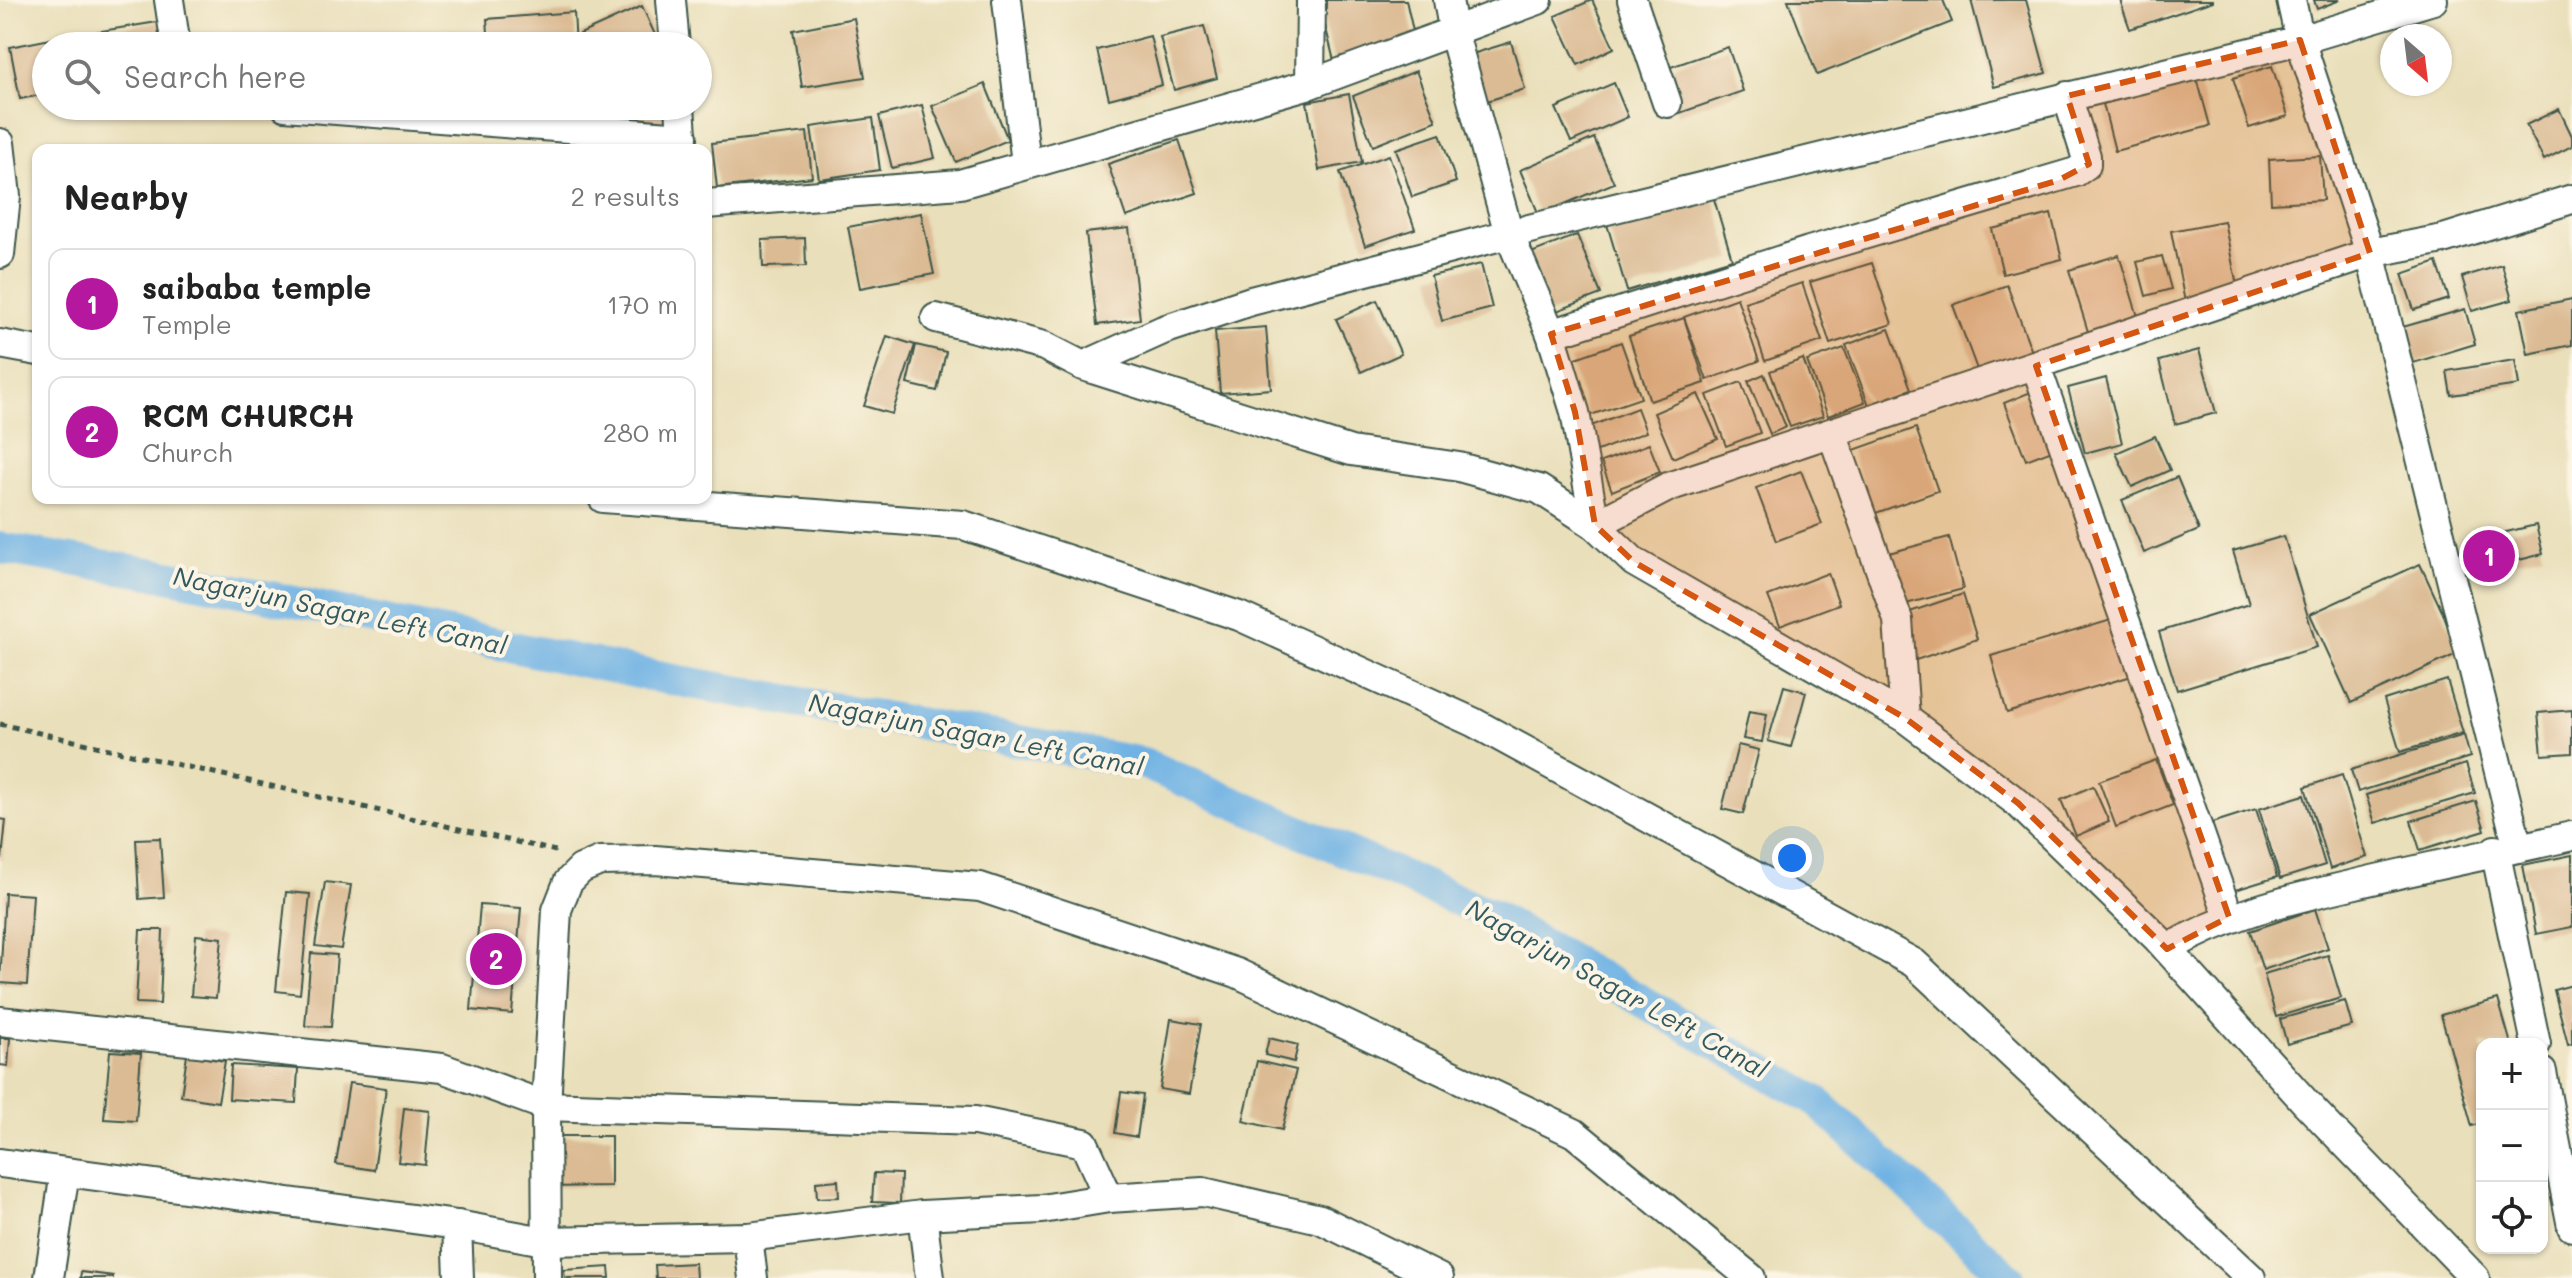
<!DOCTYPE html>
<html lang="en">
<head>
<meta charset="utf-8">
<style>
  :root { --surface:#fff; --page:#f2f2f2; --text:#222; --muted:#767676; --line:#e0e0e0; --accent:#b5179e }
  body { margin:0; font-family:Mali,sans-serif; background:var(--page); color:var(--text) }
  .controls { position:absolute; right:24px; bottom:24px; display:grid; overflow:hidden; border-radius:16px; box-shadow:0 2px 6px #0004 }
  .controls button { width:72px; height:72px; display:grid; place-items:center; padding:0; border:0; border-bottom:2px solid var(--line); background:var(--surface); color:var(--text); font:40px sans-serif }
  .compass { position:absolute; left:2380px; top:24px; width:72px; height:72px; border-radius:50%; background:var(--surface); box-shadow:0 2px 6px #0004; rotate:152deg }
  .you { position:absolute; left:1792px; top:858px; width:28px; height:28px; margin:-20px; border:6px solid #fff; border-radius:50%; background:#1a73e8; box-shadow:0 0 0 12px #1a73e833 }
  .badge { display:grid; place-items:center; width:52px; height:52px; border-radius:50%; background:var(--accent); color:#fff; font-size:26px; font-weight:700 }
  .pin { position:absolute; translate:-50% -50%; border:4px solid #fff; box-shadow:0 2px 8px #0006 }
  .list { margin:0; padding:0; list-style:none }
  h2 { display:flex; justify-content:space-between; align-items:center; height:104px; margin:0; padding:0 32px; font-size:34px }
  h2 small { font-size:26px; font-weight:400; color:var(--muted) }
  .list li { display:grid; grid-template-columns:52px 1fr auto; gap:24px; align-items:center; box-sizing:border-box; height:112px; margin:0 16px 16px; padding:0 16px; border:2px solid var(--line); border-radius:16px }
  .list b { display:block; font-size:30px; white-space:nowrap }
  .list p { margin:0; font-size:26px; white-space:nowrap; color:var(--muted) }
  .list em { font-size:26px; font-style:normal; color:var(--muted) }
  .icon { flex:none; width:44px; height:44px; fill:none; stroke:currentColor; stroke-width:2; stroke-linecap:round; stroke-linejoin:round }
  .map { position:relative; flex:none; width:2572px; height:1278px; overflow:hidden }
  .search { position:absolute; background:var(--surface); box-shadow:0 2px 6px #0004; left:32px; top:32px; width:680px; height:88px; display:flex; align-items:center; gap:20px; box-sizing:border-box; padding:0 28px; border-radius:44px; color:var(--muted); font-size:30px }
  .panel { position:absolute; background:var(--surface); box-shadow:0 2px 6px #0004; left:32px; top:144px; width:680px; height:360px; border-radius:16px }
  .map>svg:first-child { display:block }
</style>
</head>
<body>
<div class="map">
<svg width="2572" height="1278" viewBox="0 0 2572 1278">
  <rect width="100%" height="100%" fill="#fcf5e5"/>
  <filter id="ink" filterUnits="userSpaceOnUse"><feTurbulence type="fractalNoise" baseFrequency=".0125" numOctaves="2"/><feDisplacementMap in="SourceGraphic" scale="16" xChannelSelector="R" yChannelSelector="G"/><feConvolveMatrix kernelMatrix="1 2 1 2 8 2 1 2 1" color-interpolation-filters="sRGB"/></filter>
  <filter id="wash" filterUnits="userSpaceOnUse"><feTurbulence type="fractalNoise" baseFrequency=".006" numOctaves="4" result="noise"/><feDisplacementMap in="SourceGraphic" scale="32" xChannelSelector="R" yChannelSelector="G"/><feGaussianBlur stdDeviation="1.8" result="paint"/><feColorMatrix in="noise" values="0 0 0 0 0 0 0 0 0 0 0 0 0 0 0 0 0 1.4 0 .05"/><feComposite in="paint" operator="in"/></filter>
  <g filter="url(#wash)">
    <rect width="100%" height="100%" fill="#e9dfba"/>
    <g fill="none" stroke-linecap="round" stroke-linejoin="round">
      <!-- canal -->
      <path stroke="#6fb2e4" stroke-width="32" d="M0,548L168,576L663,678L1143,763L1494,916L1816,1101L2009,1278"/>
    </g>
    <g id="blocks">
      <!-- building -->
      <g fill="#dbbb94">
        <path d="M1319,0H1406L1415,40L1334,61Z"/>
        <path d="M1592,0L1614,48L1578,65L1555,16Z"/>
        <path d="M1788,0H1943L1952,22L1817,75Z"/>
        <path d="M1971,0H2026L2046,73L1994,87Z"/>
        <path d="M2120,0H2213V1L2130,29Z"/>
        <path d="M2314,0H2340L2317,9Z"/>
        <path d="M642,6L656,37L637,46H586L580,34Z"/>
        <path d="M574,12L576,46H489L487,19Z"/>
        <path d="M854,18L865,77L802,87L793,30Z"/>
        <path d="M164,21L168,46H97L95,32Z"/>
        <path d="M1204,26L1217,78L1174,90L1160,37Z"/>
        <path d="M81,33L83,46H46V94L20,99L10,47Z"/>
        <path d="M1150,36L1162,85L1109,99L1097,50Z"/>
        <path d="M1511,42L1525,89L1484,102L1469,55Z"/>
        <path d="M1728,47L1743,91L1677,114L1662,70Z"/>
        <path d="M2272,66L2288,116L2249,128L2233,78Z"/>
        <path d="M1416,71L1436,121L1373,146L1353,96Z"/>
        <path d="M2197,78L2210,126L2115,151L2103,104Z"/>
        <path d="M1614,83L1628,117L1571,142L1556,108Z"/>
        <path d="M985,84L1008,140L956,162L932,106Z"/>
        <path d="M1349,94L1362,162L1319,170L1307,102Z"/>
        <path d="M922,105L935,158L892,168L879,116Z"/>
        <path d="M621,106H672L675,122L624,129Z"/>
        <path d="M2559,109L2572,136V146L2544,160L2526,125Z"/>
        <path d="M873,118L880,170L819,179L811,127Z"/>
        <path d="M807,132L812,177L717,188L712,143Z"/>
        <path d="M1440,134L1456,182L1412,197L1396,149Z"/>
        <path d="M1594,138L1614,183L1539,215L1520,170Z"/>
        <path d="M1179,140L1197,193L1126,217L1108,164Z"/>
        <path d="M1389,155L1415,229L1365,246L1340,172Z"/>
        <path d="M2320,156L2323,200L2271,203L2269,159Z"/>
        <path d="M1711,189L1732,259L1627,291L1606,221Z"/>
        <path d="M921,213L934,274L860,288L848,227Z"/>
        <path d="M2051,214L2062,259L2003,274L1992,229Z"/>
        <path d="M2224,221L2238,291L2185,302L2171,231Z"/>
        <path d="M1129,228L1140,319L1097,325L1086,233Z"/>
        <path d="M1577,235L1601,294L1549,314L1526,255Z"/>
        <path d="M805,238L806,266L763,267L762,240Z"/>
        <path d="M2119,255L2140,323L2090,338L2069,270Z"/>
        <path d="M2162,256L2171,289L2146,296L2137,262Z"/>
        <path d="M2437,262L2449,299L2414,310L2402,274Z"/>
        <path d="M1872,263L1892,324L1830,344L1810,282Z"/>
        <path d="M1481,264L1492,308L1442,321L1431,276Z"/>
        <path d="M2502,265L2512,300L2472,311L2462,277Z"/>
        <path d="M1802,283L1822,341L1765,361L1745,302Z"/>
        <path d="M2007,285L2032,352L1978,372L1953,305Z"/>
        <path d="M1737,298L1759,361L1707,380L1684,317Z"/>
        <path d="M2572,299V345L2528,354L2519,310Z"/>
        <path d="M1377,300L1401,354L1361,372L1336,319Z"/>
        <path d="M2465,309L2475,344L2413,363L2403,327Z"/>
        <path d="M1684,318L1705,383L1650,401L1629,336Z"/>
        <path d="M1266,327L1271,389L1220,393L1215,331Z"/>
        <path d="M1889,329L1911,389L1869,405L1846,345Z"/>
        <path d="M887,336L915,345L892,414L864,406Z"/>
        <path d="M1621,342L1641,398L1588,416L1570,360Z"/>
        <path d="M916,345L946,352L937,391L907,384Z"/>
        <path d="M1844,348L1865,402L1828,416L1807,361Z"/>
        <path d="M2199,350L2216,413L2175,424L2159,361Z"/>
        <path d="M1803,359L1823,416L1790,427L1770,371Z"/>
        <path d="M2515,360L2519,385L2451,395L2447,371Z"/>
        <path d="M1764,374L1786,427L1770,434L1748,381Z"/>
        <path d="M2106,378L2122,443L2085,453L2068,388Z"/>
        <path d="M1741,382L1760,433L1726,446L1707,395Z"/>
        <path d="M2038,389L2060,447L2026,460L2004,403Z"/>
        <path d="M1698,394L1718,439L1673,458L1654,413Z"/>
        <path d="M1637,408L1646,432L1595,452L1586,428Z"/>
        <path d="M1916,428L1938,491L1873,514L1851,451Z"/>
        <path d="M2155,436L2170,470L2132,487L2116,453Z"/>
        <path d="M1649,444L1660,472L1612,491L1601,462Z"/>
        <path d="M1801,471L1822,524L1776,541L1756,488Z"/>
        <path d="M2177,477L2199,530L2144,553L2122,500Z"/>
        <path d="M2536,525L2543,554L2475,571L2468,541Z"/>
        <path d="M2284,536L2317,647L2177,690L2159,632L2249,604L2233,551Z"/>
        <path d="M1949,537L1963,589L1898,606L1885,554Z"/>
        <path d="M2420,564L2461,652L2351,703L2310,614Z"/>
        <path d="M1828,573L1839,604L1780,626L1768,596Z"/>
        <path d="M1963,594L1977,639L1916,660L1901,615Z"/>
        <path d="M2118,618L2135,675L2007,713L1991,656Z"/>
        <path d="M2447,680L2463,733L2400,752L2384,700Z"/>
        <path d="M1784,686L1806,692L1791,747L1768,741Z"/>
        <path d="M2572,710V753L2542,755L2538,713Z"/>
        <path d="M1749,711L1767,714L1762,742L1743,739Z"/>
        <path d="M2464,735L2470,757L2358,792L2351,770Z"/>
        <path d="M1738,745L1759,750L1743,814L1722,809Z"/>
        <path d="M2156,760L2173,805L2116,827L2099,781Z"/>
        <path d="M2466,764L2475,793L2375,823L2366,795Z"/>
        <path d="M2342,775L2367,857L2330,869L2305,787Z"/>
        <path d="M2093,786L2109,822L2076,836L2061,800Z"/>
        <path d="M2304,795L2325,865L2280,879L2259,809Z"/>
        <path d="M2476,801L2485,830L2420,850L2411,821Z"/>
        <path d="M2256,809L2277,877L2232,891L2212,823Z"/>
        <path d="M0,819L6,820L2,859H0Z"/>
        <path d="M160,838L164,897L139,899L136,839Z"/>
        <path d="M2572,855V927L2536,934L2523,865Z"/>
        <path d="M325,882L351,885L341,949L315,946Z"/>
        <path d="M286,892L310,894L300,994L276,991Z"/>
        <path d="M5,893L33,895L27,985L0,983Z"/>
        <path d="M480,905L521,908L512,1014L471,1010Z"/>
        <path d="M2315,909L2328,948L2263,970L2250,931Z"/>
        <path d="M140,930H163L160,1004L136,1003Z"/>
        <path d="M196,935L222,938L216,998L191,996Z"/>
        <path d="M311,953L337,955L331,1027L305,1026Z"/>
        <path d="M2328,955L2341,998L2276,1017L2264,974Z"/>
        <path d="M2572,985V1044L2568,1045L2554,990Z"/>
        <path d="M2498,999L2511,1044H2482V1123L2472,1126L2441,1015Z"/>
        <path d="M2345,1001L2352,1026L2287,1044L2280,1019Z"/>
        <path d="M1171,1019L1201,1024L1189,1094L1160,1089Z"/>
        <path d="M0,1038H10L8,1066L0,1065Z"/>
        <path d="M1269,1038L1298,1045L1294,1062L1265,1055Z"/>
        <path d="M110,1051L141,1053L136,1121L104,1119Z"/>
        <path d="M187,1055L225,1061L218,1102L181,1096Z"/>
        <path d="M1257,1061L1296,1070L1282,1130L1243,1121Z"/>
        <path d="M231,1065L298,1069L296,1103L229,1099Z"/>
        <path d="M349,1083L386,1088L374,1170L336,1164Z"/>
        <path d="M1121,1092L1143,1095L1137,1137L1115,1133Z"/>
        <path d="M404,1108L430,1111L425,1165L398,1162Z"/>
        <path d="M548,1136H611V1186L548,1187Z"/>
        <path d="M874,1173L901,1174L900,1203L872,1202Z"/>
        <path d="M838,1180L839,1197L817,1198L816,1182Z"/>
        <path d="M695,1263L696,1278H656L655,1265Z"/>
        <path d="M609,1267L610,1278H565L564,1270Z"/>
        <path d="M81,1272L113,1276V1278H80Z"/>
      </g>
    </g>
  </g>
  <g filter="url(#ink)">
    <use href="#blocks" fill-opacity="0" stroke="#3d5548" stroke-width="2"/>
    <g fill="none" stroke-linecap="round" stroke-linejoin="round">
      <defs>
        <g id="minor">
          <path d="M169,0L176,46"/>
          <path d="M671,0L675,46"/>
          <path d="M1007,0L1026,164"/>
          <path d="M1448,0L1454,34L1509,234L2300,40L2433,0"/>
          <path d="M1632,0L1667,103"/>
          <path d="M2291,0L2300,40L2370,253L2518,848"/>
          <path d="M1310,84L1538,0"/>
          <path d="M285,106L683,137"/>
          <path d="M680,106L683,150"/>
          <path d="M0,143L6,196L0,254"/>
          <path d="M706,204L960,184L1310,84L1311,0"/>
          <path d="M936,318L1044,346L1083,366L1351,451L1459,467L1539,489L1595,525L1575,412L1551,334L1509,234L1251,301L1163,330L1083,366"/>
          <path d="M1551,334L1809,251L2076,172L2086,165V156L2067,96"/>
          <path d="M0,344L38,351"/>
          <path d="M2036,366L2229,917"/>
          <path d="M1832,433L1898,620L1905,718"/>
          <path d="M603,498L963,525L1239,616L1473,722L1914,963L2251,1278"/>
          <path d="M2495,850L2536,1044"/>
          <path d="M2167,949C2225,915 2286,900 2351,885C2425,867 2498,853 2572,836"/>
          <path d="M0,1021L442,1068L546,1106L975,1121L1084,1143L1109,1198L1203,1192L1320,1219L1439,1278"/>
          <path d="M2542,1072L2572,1227"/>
          <path d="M0,1163L457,1225L544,1241L748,1237L922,1215L1042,1209L1109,1198"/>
          <path d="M922,1215L930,1278"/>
          <path d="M457,1225L459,1278"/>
          <path d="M748,1237L753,1278"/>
          <path d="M49,1278L65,1172"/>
          <path d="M547,1278L546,1106L557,910L568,882L581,869L600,861L655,860L980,887L1237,973L1574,1133L1751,1278"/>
          <path d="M2475,1278L2306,1103L2158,939L2018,803L1905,718L1634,562L1595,525L1668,487L2370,253L2443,239L2572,199"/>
        </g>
      </defs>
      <!-- minor casing -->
      <use href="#minor" stroke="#3d5548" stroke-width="32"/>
      <!-- path -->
      <path stroke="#3d5548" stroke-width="5" stroke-dasharray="6 6" stroke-linecap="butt" d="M0,724L560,852"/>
      <!-- minor -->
      <use href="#minor" stroke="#fff" stroke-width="28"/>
    </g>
  </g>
  <!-- marked area -->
  <path fill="#d45610" fill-opacity="0.2" stroke="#d45610" stroke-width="6" stroke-dasharray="16 10" stroke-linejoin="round" d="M2300,40L2370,253L2036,366L2229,917L2167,949L2018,803L1905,718L1634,562L1595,525L1575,412L1551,334L2059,180L2089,164L2067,96Z"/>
  <g text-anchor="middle" stroke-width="8" stroke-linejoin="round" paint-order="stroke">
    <!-- water labels -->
    <g font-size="26" font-style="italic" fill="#335a60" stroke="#fcf5e5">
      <text transform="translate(340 611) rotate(12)" y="9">Nagarjun Sagar Left Canal</text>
      <text transform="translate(976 735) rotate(11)" y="9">Nagarjun Sagar Left Canal</text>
      <text transform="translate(1617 989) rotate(29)" y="9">Nagarjun Sagar Left Canal</text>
    </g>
  </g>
</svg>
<div class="controls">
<button>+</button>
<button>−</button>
<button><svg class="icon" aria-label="locate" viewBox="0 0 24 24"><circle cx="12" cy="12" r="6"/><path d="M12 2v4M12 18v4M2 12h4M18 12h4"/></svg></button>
</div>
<svg class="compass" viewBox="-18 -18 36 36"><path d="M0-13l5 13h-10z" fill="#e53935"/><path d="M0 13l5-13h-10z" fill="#767676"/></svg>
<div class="you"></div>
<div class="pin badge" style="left:2489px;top:556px">1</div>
<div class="pin badge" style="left:496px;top:959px">2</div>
<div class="search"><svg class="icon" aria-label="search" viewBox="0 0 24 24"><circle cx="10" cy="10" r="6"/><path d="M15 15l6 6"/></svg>Search here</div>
<section class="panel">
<h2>Nearby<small>2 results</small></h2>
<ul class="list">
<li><span class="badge">1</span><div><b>saibaba temple</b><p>Temple</p></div><em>170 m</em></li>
<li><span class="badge">2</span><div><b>RCM CHURCH</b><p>Church</p></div><em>280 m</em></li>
</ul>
</section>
</div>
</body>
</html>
